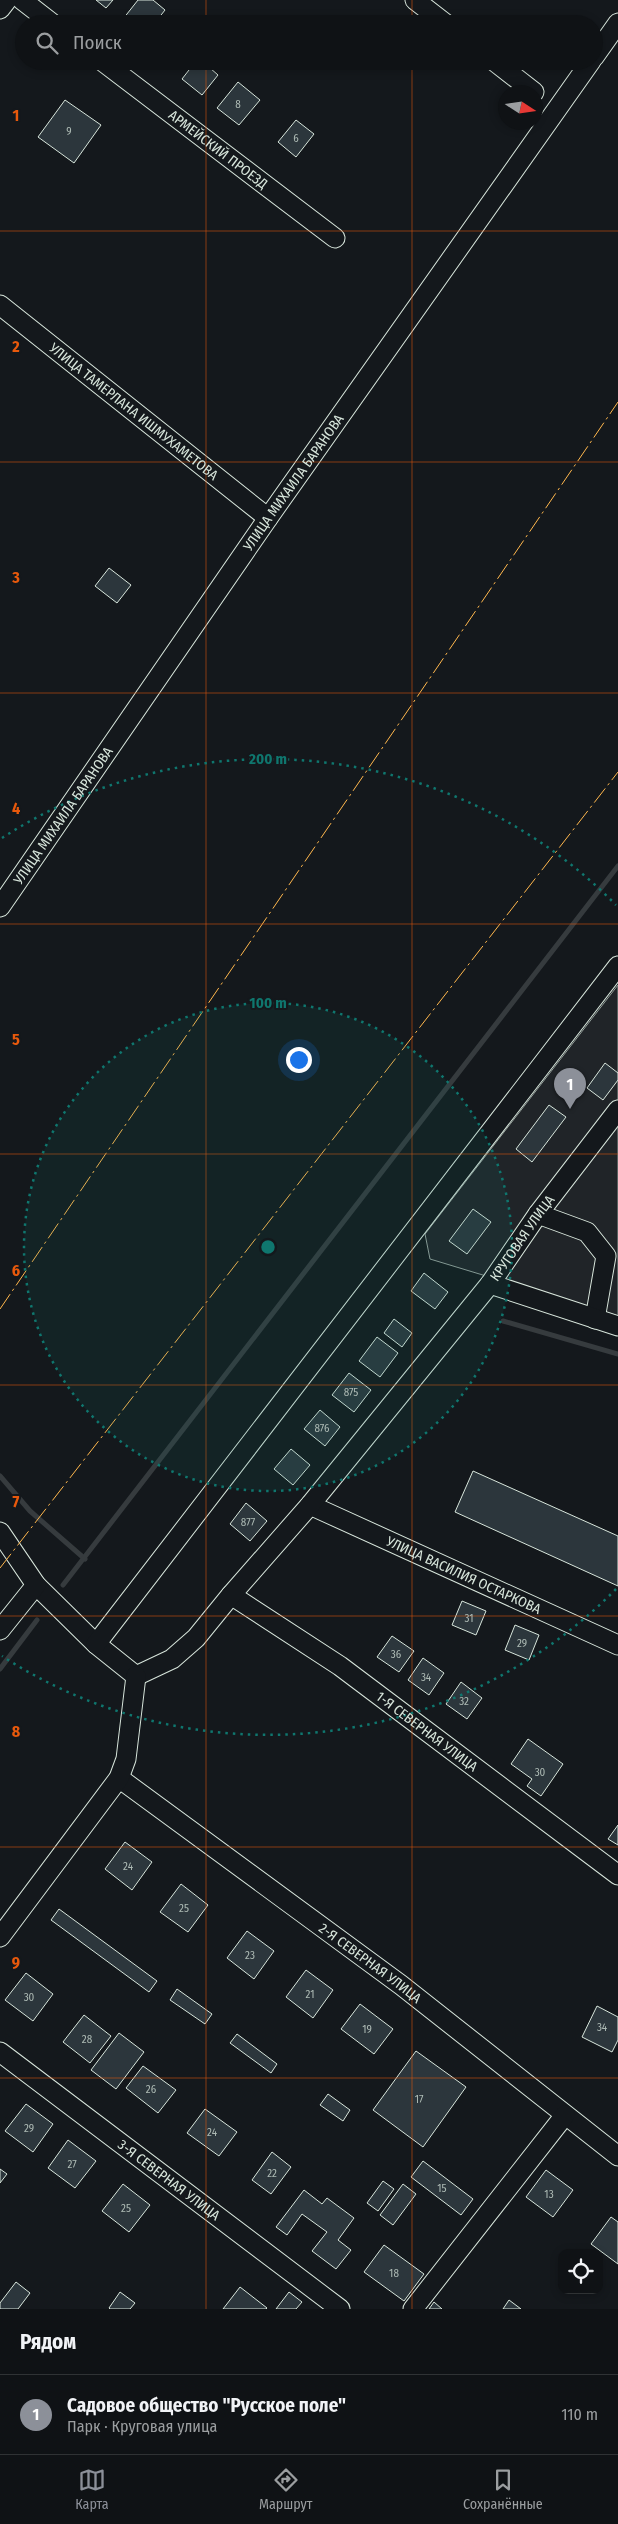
<!DOCTYPE html>
<html lang="ru">
<head>
<meta charset="utf-8">
<style>
  :root { --surface:#0f1215; --page:#181b1e; --text:#f1f3f6; --muted:#9b9ea0; --line:#2f3234; --accent:#8c9099 }
  body { margin:0; font-family:"Fira Sans Condensed",sans-serif; background:var(--page); color:var(--text) }
  .controls { position:absolute; right:15px; bottom:15px; display:grid; overflow:hidden; border-radius:10px; box-shadow:0 2px 8px #0003 }
  .controls button { width:45px; height:45px; display:grid; place-items:center; padding:0; border:0; border-bottom:1px solid var(--line); background:var(--surface); color:var(--text); font:25px sans-serif }
  .compass { position:absolute; left:498px; top:85px; width:45px; height:45px; border-radius:50%; background:var(--surface); box-shadow:0 2px 8px #0003; rotate:102deg }
  .you { position:absolute; left:298px; top:1059px; width:18px; height:18px; margin:-12px; border:4px solid #fff; border-radius:50%; background:#1a73e8; box-shadow:0 0 0 8px #1a73e833 }
  .badge { display:grid; place-items:center; width:32px; height:32px; border-radius:50%; background:var(--accent); color:#fff; font-size:16px; font-weight:700 }
  .pin { position:absolute; translate:-50% -41px; filter:drop-shadow(0 1px 2px #0008) }
  .pin::after { content:''; position:absolute; top:26px; width:18px; height:15px; background:inherit; clip-path:polygon(0 0,100% 0,50% 100%) }
  .list { margin:0; padding:0; list-style:none }
  h2 { display:flex; justify-content:space-between; align-items:center; height:65px; margin:0; padding:0 20px; font-size:21px }
  h2 small { font-size:16px; font-weight:400; color:var(--muted) }
  .list li { display:grid; grid-template-columns:32px 1fr auto; gap:15px; align-items:center; box-sizing:border-box; height:80px; padding:0 20px; border-top:1px solid var(--line) }
  .list b { display:block; font-size:19px; white-space:nowrap }
  .list p { margin:0; font-size:16px; white-space:nowrap; color:var(--muted) }
  .list em { font-size:16px; font-style:normal; color:var(--muted) }
  .icon { flex:none; width:28px; height:28px; fill:none; stroke:currentColor; stroke-width:2; stroke-linecap:round; stroke-linejoin:round }
  .map { position:relative; flex:none; width:618px; height:2309px; overflow:hidden }
  .search { position:absolute; background:var(--surface); box-shadow:0 2px 8px #0003; left:15px; right:15px; top:15px; height:55px; display:flex; align-items:center; gap:12px; box-sizing:border-box; padding:0 18px; border-radius:28px; color:var(--muted); font-size:19px }
  .sheet { height:145px; background:var(--surface) }
  nav { display:flex; justify-content:space-around; align-items:center; box-sizing:border-box; height:70px; border-top:1px solid var(--line); background:var(--surface); font-size:14px; color:var(--muted) }
  nav a { display:grid; justify-items:center; gap:2px }
  nav .on { color:var(--accent) }
  .map>svg:first-child { display:block }
</style>
</head>
<body>
<div class="map">
<svg width="618" height="2309" viewBox="0 0 618 2309">
  <rect width="100%" height="100%" fill="#14181c"/>
  <!-- green -->
  <path fill="#202428" stroke="#939e99" d="M618,985V1316L430,1259L425,1234Z"/>
  <g fill="none" stroke-linecap="round" stroke-linejoin="round">
    <!-- stream -->
    <g stroke="#363b3e" stroke-width="5">
      <path d="M503,1321L618,1354"/>
      <path d="M0,1476L30,1511L85,1559"/>
      <path d="M63,1585L618,866"/>
      <path d="M0,1669L37,1620"/>
    </g>
  </g>
  <!-- building -->
  <g fill="#2c363c" stroke="#d8e6dc">
    <path d="M96,0H113L106,8Z"/>
    <path d="M138,0H153L165,10L154,24H129L123,19Z"/>
    <path d="M196,61H202L218,75L202,95L182,79Z"/>
    <path d="M238,82L260,100L239,125L217,108Z"/>
    <path d="M65,100L101,125L74,163L38,137Z"/>
    <path d="M296,120L314,134L296,157L278,142Z"/>
    <path d="M109,568L131,585L117,603L95,586Z"/>
    <path d="M605,1063L618,1073V1080L603,1100L587,1088Z"/>
    <path d="M549,1105L566,1117L532,1162L516,1149Z"/>
    <path d="M473,1209L491,1222L467,1254L449,1241Z"/>
    <path d="M424,1273L448,1292L435,1309L411,1291Z"/>
    <path d="M394,1319L412,1333L402,1347L384,1333Z"/>
    <path d="M377,1337L398,1353L380,1377L359,1361Z"/>
    <path d="M349,1373L371,1390L354,1412L332,1395Z"/>
    <path d="M320,1410L340,1427L325,1446L304,1429Z"/>
    <path d="M291,1449L310,1465L293,1485L274,1469Z"/>
    <path d="M473,1471L618,1536V1586L455,1512Z"/>
    <path d="M246,1503L267,1521L250,1541L230,1524Z"/>
    <path d="M462,1601L486,1611L476,1635L452,1625Z"/>
    <path d="M515,1625L539,1635L529,1660L505,1650Z"/>
    <path d="M392,1636L414,1651L399,1672L377,1657Z"/>
    <path d="M423,1658L444,1673L429,1695L408,1680Z"/>
    <path d="M461,1682L482,1698L467,1719L446,1704Z"/>
    <path d="M528,1739L563,1764L541,1796L527,1786L532,1779L511,1764Z"/>
    <path d="M618,1825V1845L608,1839Z"/>
    <path d="M125,1842L152,1862L132,1890L105,1869Z"/>
    <path d="M181,1884L208,1905L188,1932L160,1912Z"/>
    <path d="M59,1909L157,1981L149,1992L51,1920Z"/>
    <path d="M247,1931L274,1951L254,1979L227,1958Z"/>
    <path d="M306,1970L333,1990L313,2018L286,1997Z"/>
    <path d="M26,1973L53,1994L33,2021L5,2000Z"/>
    <path d="M177,1989L212,2014L205,2024L170,2000Z"/>
    <path d="M360,2004L393,2029L374,2054L341,2029Z"/>
    <path d="M597,2006L618,2017V2040L612,2052L582,2037Z"/>
    <path d="M84,2015L111,2036L90,2063L63,2042Z"/>
    <path d="M119,2033L144,2052L116,2089L91,2070Z"/>
    <path d="M237,2034L277,2064L271,2073L230,2043Z"/>
    <path d="M416,2051L466,2087L423,2147L373,2110Z"/>
    <path d="M143,2066L176,2090L158,2113L126,2088Z"/>
    <path d="M328,2094L350,2110L343,2121L320,2105Z"/>
    <path d="M26,2104L53,2124L33,2152L5,2131Z"/>
    <path d="M205,2109L237,2132L219,2156L187,2133Z"/>
    <path d="M68,2140L96,2161L75,2188L48,2168Z"/>
    <path d="M272,2152L291,2167L271,2194L252,2180Z"/>
    <path d="M423,2161L473,2199L461,2215L411,2177Z"/>
    <path d="M0,2169L7,2174L0,2183Z"/>
    <path d="M546,2170L573,2190L553,2217L526,2197Z"/>
    <path d="M383,2181L394,2189L378,2211L367,2203Z"/>
    <path d="M123,2184L150,2205L129,2232L102,2211Z"/>
    <path d="M403,2184L416,2194L393,2225L380,2215Z"/>
    <path d="M304,2190L322,2204L327,2198L354,2218L338,2240L351,2250L336,2269L312,2251L327,2232L302,2214L287,2235L276,2227Z"/>
    <path d="M611,2217L618,2222V2264L591,2244Z"/>
    <path d="M384,2245L424,2274L404,2301L364,2272Z"/>
    <path d="M16,2282L30,2293L18,2309H0V2303Z"/>
    <path d="M240,2287L267,2308L266,2309H223Z"/>
    <path d="M120,2292L135,2303L130,2309H110L109,2308Z"/>
    <path d="M289,2292L302,2302L296,2309H276Z"/>
    <path d="M509,2300L521,2309H503Z"/>
    <path d="M434,2302L442,2309H429Z"/>
  </g>
  <g fill="none" stroke-linecap="round" stroke-linejoin="round">
    <defs>
      <g id="minor">
        <path d="M22,0L53,24"/>
        <path d="M415,0L446,24"/>
        <path d="M0,9L7,0"/>
        <path d="M594,57L618,23"/>
        <path id="s1" d="M102,61L335,238"/>
        <path d="M494,61L534,92"/>
        <path id="s2" d="M0,305L268,518"/>
        <path id="s3" d="M0,907L268,518L591,61"/>
        <path d="M538,1214L587,1232L606,1256L595,1319"/>
        <path d="M490,1284L618,1326"/>
        <path id="s4" d="M310,1505L618,1645"/>
        <path d="M0,1532L36,1585L96,1644L136,1676"/>
        <path id="s5" d="M231,1595L340,1666L618,1875"/>
        <path d="M0,1630L36,1585"/>
        <path d="M96,1644L618,966"/>
        <path id="s6" d="M136,1676L172,1659L196,1638L231,1595L310,1505L490,1284L538,1214L618,1110"/>
        <path id="s7" d="M119,1778L401,1985L618,2156"/>
        <path d="M0,1937L119,1778L126,1759L136,1676"/>
        <path id="s8" d="M0,2052L340,2309"/>
        <path d="M413,2309L565,2115"/>
      </g>
    </defs>
    <!-- minor casing -->
    <use href="#minor" stroke="#d8e6dc" stroke-width="21"/>
    <!-- minor -->
    <use href="#minor" stroke="#14181c" stroke-width="19"/>
    <!-- power -->
    <g stroke="#ffb74d" stroke-width="1" stroke-dasharray="18 4 2.5 4" stroke-linecap="butt">
      <path d="M0,1309L618,402"/>
      <path d="M0,1568L618,772"/>
    </g>
  </g>
  <!-- grid -->
  <path fill="none" stroke="#e8590c" stroke-width="1" stroke-opacity="0.55" d="M206,0V24M412,0V24M206,61V2309M412,61V2309M0,231H618M0,462H618M0,693H618M0,924H618M0,1154H618M0,1385H618M0,1616H618M0,1847H618M0,2078H618"/>
  <!-- distance rings -->
  <circle cx="268" cy="1247" r="244" fill="#0f766e" fill-opacity=".12"/>
  <g fill="none" stroke="#0f766e" stroke-width="2.5" stroke-dasharray="2.5 5">
    <circle cx="268" cy="1247" r="244"/>
    <path d="M616 1589A488 488 0 0 1 2 1656M2 838A488 488 0 0 1 616 905"/>
  </g>
  <g text-anchor="middle" stroke-width="4" stroke-linejoin="round" paint-order="stroke">
    <!-- number labels -->
    <g font-size="11" fill="#adbab4">
      <text x="238" y="108">8</text>
      <text x="69" y="135">9</text>
      <text x="296" y="142">6</text>
      <text x="351" y="1396">875</text>
      <text x="322" y="1432">876</text>
      <text x="248" y="1526">877</text>
      <text x="469" y="1622">31</text>
      <text x="522" y="1647">29</text>
      <text x="396" y="1658">36</text>
      <text x="426" y="1681">34</text>
      <text x="464" y="1705">32</text>
      <text x="540" y="1776">30</text>
      <text x="128" y="1870">24</text>
      <text x="184" y="1912">25</text>
      <text x="250" y="1959">23</text>
      <text x="310" y="1998">21</text>
      <text x="29" y="2001">30</text>
      <text x="602" y="2031">34</text>
      <text x="367" y="2033">19</text>
      <text x="87" y="2043">28</text>
      <text x="151" y="2093">26</text>
      <text x="419" y="2103">17</text>
      <text x="29" y="2132">29</text>
      <text x="212" y="2136">24</text>
      <text x="72" y="2168">27</text>
      <text x="272" y="2177">22</text>
      <text x="442" y="2192">15</text>
      <text x="549" y="2198">13</text>
      <text x="126" y="2212">25</text>
      <text x="394" y="2277">18</text>
    </g>
    <!-- street labels -->
    <g font-size="14" fill="#d8e6dc" stroke="#14181c">
      <text dy="5" stroke="none"><textPath href="#s1" startOffset="146">АРМЕЙСКИЙ ПРОЕЗД</textPath></text>
      <text dy="5" stroke="none"><textPath href="#s2" startOffset="171">УЛИЦА ТАМЕРЛАНА ИШМУХАМЕТОВА</textPath></text>
      <text dy="5" stroke="none"><textPath href="#s3" startOffset="516">УЛИЦА МИХАИЛА БАРАНОВА</textPath></text>
      <text dy="5" stroke="none"><textPath href="#s3" startOffset="111">УЛИЦА МИХАИЛА БАРАНОВА</textPath></text>
      <text dy="5" stroke="none"><textPath href="#s6" startOffset="588">КРУГОВАЯ УЛИЦА</textPath></text>
      <text dy="5" stroke="none"><textPath href="#s4" startOffset="169">УЛИЦА ВАСИЛИЯ ОСТАРКОВА</textPath></text>
      <text dy="5" stroke="none"><textPath href="#s5" startOffset="239">1-Я СЕВЕРНАЯ УЛИЦА</textPath></text>
      <text dy="5" stroke="none"><textPath href="#s7" startOffset="312">2-Я СЕВЕРНАЯ УЛИЦА</textPath></text>
      <text dy="5" stroke="none"><textPath href="#s8" startOffset="212">3-Я СЕВЕРНАЯ УЛИЦА</textPath></text>
    </g>
  </g>
  <g font-size="16" text-anchor="middle" font-weight="bold" fill="#e8590c" stroke="#14181c" stroke-width="4" stroke-linejoin="round" paint-order="stroke">
    <text x="16" y="121">1</text>
    <text x="16" y="352">2</text>
    <text x="16" y="583">3</text>
    <text x="16" y="814">4</text>
    <text x="16" y="1045">5</text>
    <text x="16" y="1276">6</text>
    <text x="16" y="1507">7</text>
    <text x="16" y="1737">8</text>
    <text x="16" y="1968">9</text>
  </g>
  <circle cx="268" cy="1247" r="8" fill="#0f766e" stroke="#14181c" stroke-width="2.5"/>
  <g font-size="15" text-anchor="middle" font-weight="bold" fill="#0f766e" stroke="#14181c" stroke-width="4" stroke-linejoin="round" paint-order="stroke">
    <text x="268" y="764">200 m</text>
    <text x="268" y="1008">100 m</text>
  </g>
</svg>
<div class="controls">
<button><svg class="icon" aria-label="locate" viewBox="0 0 24 24"><circle cx="12" cy="12" r="6"/><path d="M12 2v4M12 18v4M2 12h4M18 12h4"/></svg></button>
</div>
<svg class="compass" viewBox="-18 -18 36 36"><path d="M0-13l5 13h-10z" fill="#e53935"/><path d="M0 13l5-13h-10z" fill="#9b9ea0"/></svg>
<div class="you"></div>
<div class="pin badge" style="left:570px;top:1109px">1</div>
<div class="search"><svg class="icon" aria-label="search" viewBox="0 0 24 24"><circle cx="10" cy="10" r="6"/><path d="M15 15l6 6"/></svg>Поиск</div>
</div>
<section class="sheet">
<h2>Рядом<small></small></h2>
<ul class="list">
<li><span class="badge">1</span><div><b>Садовое общество &quot;Русское поле&quot;</b><p>Парк · Круговая улица</p></div><em>110 m</em></li>
</ul>
</section>
<nav>
<a class="on"><svg class="icon" aria-label="map" viewBox="0 0 24 24"><path d="M3 6l6-2 6 2 6-2v14l-6 2-6-2-6 2zM9 4v14M15 6v14"/></svg>Карта</a>
<a><svg class="icon" aria-label="directions" viewBox="0 0 24 24"><path d="M12 3l9 9-9 9-9-9zM9 14v-3h6M13 9l2 2-2 2"/></svg>Маршрут</a>
<a><svg class="icon" aria-label="saved" viewBox="0 0 24 24"><path d="M7 4h10v16l-5-4-5 4z"/></svg>Сохранённые</a>
</nav>
</body>
</html>
